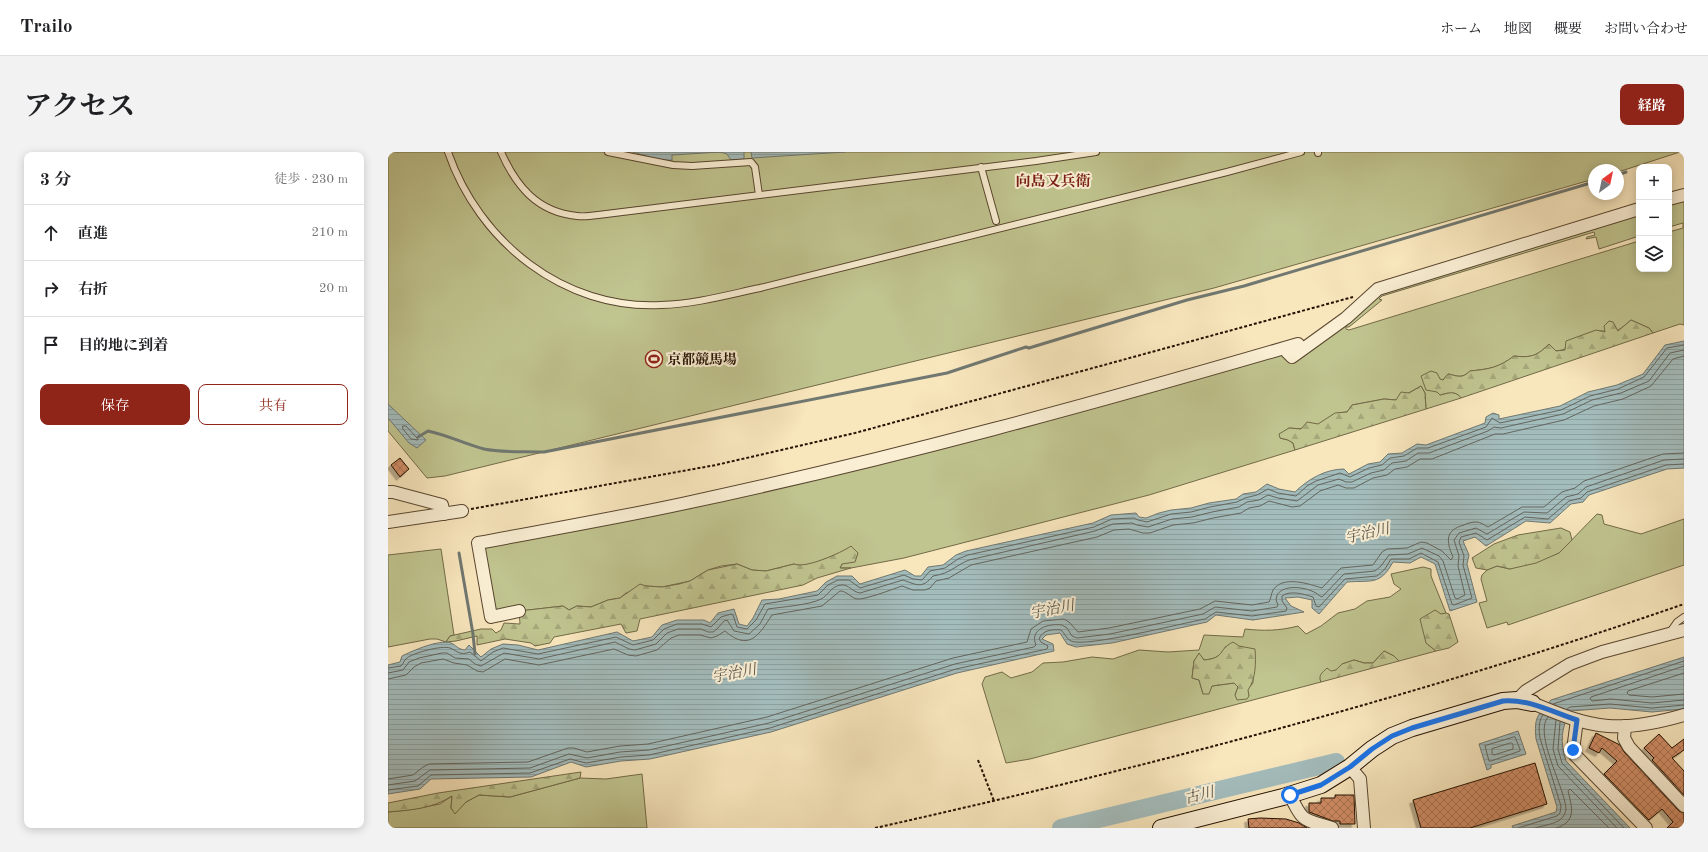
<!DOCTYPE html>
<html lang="ja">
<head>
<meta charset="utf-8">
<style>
  :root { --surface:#fff; --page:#f2f2f2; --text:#202124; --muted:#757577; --line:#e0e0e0; --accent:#8f2418 }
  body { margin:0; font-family:"Old Standard TT","Noto Serif JP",serif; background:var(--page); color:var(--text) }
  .controls { position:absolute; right:12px; top:12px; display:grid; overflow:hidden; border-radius:8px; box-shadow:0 2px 10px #0003 }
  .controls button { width:36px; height:36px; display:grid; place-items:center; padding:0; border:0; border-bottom:1px solid var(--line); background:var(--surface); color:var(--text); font:20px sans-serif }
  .compass { position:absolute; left:1200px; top:12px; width:36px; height:36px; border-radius:50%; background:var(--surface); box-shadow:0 2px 10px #0003; rotate:33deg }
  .stop { position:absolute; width:12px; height:12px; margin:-9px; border:3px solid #1a73e8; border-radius:50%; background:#fff }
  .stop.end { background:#1a73e8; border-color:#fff; box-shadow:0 1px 4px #0008 }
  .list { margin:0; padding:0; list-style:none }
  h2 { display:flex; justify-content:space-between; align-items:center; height:52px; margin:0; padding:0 16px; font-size:17px }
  h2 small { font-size:13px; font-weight:400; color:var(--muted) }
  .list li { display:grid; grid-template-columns:26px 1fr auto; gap:12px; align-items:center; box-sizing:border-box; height:56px; padding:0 16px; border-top:1px solid var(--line) }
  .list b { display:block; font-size:15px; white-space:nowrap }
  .list em { font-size:13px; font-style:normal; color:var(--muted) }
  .actions { display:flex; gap:8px; padding:12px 16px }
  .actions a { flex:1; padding:9px 0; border:1px solid var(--accent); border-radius:8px; text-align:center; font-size:14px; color:var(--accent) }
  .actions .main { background:var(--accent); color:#fff }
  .icon { flex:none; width:22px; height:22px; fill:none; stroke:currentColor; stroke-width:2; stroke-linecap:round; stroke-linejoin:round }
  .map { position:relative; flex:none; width:1296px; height:676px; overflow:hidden; border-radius:8px }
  header { display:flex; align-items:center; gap:24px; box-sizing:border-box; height:56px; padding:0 20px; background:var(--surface); border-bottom:1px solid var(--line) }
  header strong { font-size:19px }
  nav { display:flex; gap:22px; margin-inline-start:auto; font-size:14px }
  .intro { display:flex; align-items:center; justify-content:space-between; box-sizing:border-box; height:96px; padding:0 24px }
  h1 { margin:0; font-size:28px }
  .button { padding:10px 18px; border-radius:8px; background:var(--accent); color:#fff; font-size:14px; font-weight:700 }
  main { display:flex; gap:24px; padding:0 24px }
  aside { flex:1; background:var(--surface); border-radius:8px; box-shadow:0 2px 10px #0003 }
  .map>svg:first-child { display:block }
</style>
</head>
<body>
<header>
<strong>Trailo</strong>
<nav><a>ホーム</a><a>地図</a><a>概要</a><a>お問い合わせ</a></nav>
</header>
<div class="intro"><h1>アクセス</h1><a class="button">経路</a></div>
<main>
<aside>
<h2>3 分<small>徒歩 · 230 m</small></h2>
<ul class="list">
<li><svg class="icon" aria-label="ahead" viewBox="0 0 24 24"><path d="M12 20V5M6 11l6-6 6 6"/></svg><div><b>直進</b></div><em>210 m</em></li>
<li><svg class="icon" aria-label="right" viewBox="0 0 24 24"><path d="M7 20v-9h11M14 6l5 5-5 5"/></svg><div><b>右折</b></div><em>20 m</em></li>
<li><svg class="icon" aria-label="arrive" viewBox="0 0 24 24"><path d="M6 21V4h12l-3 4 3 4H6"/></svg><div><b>目的地に到着</b></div></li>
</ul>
<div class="actions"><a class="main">保存</a><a>共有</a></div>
</aside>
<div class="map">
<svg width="1296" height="676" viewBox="0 0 1296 676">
  <defs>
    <pattern id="forest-firs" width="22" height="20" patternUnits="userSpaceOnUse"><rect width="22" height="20" fill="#c0c48f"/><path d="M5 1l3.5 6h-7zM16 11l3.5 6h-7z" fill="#a5a77a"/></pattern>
    <pattern id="water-rules" width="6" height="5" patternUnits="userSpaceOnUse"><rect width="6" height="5" fill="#a3bcbc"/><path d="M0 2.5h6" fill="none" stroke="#8ca1a0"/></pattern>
    <pattern id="building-cross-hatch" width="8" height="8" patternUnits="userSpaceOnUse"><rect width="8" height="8" fill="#d08d66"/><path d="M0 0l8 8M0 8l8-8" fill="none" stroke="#a97252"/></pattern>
    <filter id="shadow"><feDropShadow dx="-3.5" dy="3.5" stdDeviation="0" flood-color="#0004"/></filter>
  </defs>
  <rect width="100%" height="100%" fill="#f8e6bd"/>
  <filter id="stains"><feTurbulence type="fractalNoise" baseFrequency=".005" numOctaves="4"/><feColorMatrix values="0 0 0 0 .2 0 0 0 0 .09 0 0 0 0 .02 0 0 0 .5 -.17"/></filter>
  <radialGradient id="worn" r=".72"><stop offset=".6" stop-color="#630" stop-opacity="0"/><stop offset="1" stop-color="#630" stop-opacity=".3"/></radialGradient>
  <!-- grass -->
  <g fill="#c0c48f" stroke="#726a48" fill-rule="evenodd">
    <path d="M0,0H1292L1230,20V18H1206V27L826,136L57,324L39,326L0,279Z"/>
    <path d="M1296,43V173L1292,172L1265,181L1261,176L1243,168C1234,176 1228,182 1215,179C1212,179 1209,178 1206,179C1191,184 1185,198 1168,199L1161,192C1149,204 1143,206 1126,204C1111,216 1101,217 1082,219C1074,227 1070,224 1060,222L1055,228L1052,227L1049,240L1052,243L1064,240L1071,243L1073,246L1038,257L1037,241L1033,234L1008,248L996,247L964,253L959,260C943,261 945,264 931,272C922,277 911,277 901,276L892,286L900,288L905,291L907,298L761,343L516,406L463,416H452L454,412L456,400C442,403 419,418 406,412L378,419L364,418L349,412L333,414L320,418L302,429L274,435L258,434L238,441L232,446L220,448L203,455L189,454L181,458L175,454L132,459L103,465L90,391L298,351L910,192L904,205L990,137L1251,57V84L1211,97L1208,85L1198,87L1199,85L1207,83L1206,80L994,144L991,147L994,148L961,175H958V177L961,178L1251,89V117H1281V80L1295,76V71L1281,75V47Z"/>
    <path d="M1209,362L1214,363L1216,372L1253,382L1296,367V413L1120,473L1119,470L1099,476L1091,451L1099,449L1093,427L1094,423L1099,418L1109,414L1122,417L1171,401Z"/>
    <path d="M53,397L66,483L62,484L58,490L49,487H42L0,495V403Z"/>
    <path d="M1035,415L1043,417V424L1058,461L1054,462L1038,491L1048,499L1011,509L1006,504L996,499L985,511H976L966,508L954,512L948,518L932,526L933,530L642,607L618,611L594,532L597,525L614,520L623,526L644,520L655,511L675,510L704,505L725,507L751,498L780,500L811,498L816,483L855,485L857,477C875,479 891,479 910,474L918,482L933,474L950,461L967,457L979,449L1002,445L1013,437L1006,432L1003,422ZM838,494L865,525V531L859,538L861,544L847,543L850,535L846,531L824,534L815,542L811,528L804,526L806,509L811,502L816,508C828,507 832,504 838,494Z"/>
    <path d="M254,622L259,676H0V660L20,658L52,652L64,644L63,656L67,661L78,650L91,643L122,645L192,626L218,627Z"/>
  </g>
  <!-- forest -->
  <g fill="url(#forest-firs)" stroke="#726a48">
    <path d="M1243,168L1261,176L1265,181L1073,246C1068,238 1059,241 1052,243L1049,240L1038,238L1033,224L1043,219L1049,221L1052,227L1055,228L1060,222C1070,224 1074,227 1082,219C1101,217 1110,216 1126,204C1143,206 1149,204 1161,192L1168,199L1177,198L1178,189L1208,178L1217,180L1216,174L1221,169L1225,170L1230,179Z"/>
    <path d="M1033,234L1037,241L1038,257L907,298L905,291L900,288L892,286L891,282L901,276L913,277L919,270L930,272L947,261L959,260L964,253L996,247L1008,248L1013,240L1021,241Z"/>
    <path d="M1173,376L1182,380L1184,388L1171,401L1148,411L1122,417L1109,414L1099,418L1088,416L1084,406L1106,392L1130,383Z"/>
    <path d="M463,394L470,401L467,410L454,412L452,416H463L429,426L415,433L252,467L249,479L238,481L233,472L166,485L162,491L147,494L143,491L117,487L89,493V484L68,489L58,490L62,484L93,477H104L108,481L113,478L116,471L132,472L131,459L175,454L181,458L189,454L203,455L220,448L232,446L252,432L258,434L274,435L291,432L302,429L320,418L349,412L364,418L378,419L406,412C417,417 453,401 463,394Z"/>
    <path d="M1047,458L1053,462L1058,461L1061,462L1070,490L1061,496L1048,499L1038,491L1032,467Z"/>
    <path d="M845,490L851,494L867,497C868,510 868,527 860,538L861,544L859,547L849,548L847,543L850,535L846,531L824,534L821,542H815L811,528L804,526L806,509L811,501L816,508C838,506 829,498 845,490Z"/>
    <path d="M996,499L1006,504L1011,509L933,530C930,523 934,521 939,516L943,519L948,518L954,512L966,508L976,511H985Z"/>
    <path d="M193,620L192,626L122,645L91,643L78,650L67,662L63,656L64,644C44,657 23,658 0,660V651L50,641Z"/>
  </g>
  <!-- water -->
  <g fill="url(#water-rules)" stroke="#707871">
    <path d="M245,0H356V7L343,8L339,2L332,0L284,3V9L268,7Z"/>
    <path d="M363,0H457L364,6Z"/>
    <path d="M1296,189V316L1279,317L1201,343L1195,350L1183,352L1162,371L1138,369L1098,394L1087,385L1075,389L1081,403L1079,412L1089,450L1062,459L1047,412L1033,405L1022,411L1005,410C992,434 983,428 959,430L931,462L924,456V448L910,445L897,446L903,454L916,460L865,468L828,463L819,470L724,491L688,495L679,492L672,481L658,483L654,487L665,492L666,499L569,521L383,580L262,607L233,609L198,615L183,610L143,625L43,627L32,637L0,642V513L12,510L14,504C24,499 51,487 63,491C68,493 69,497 77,498L81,493L93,505L103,497L115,492L130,493L150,498L229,480L245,489L264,485L274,473L289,468H316L322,471L330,461L346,457L351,472L359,474L365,466L374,448L391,447L429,439L438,430L449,424H464L472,432L517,418L527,424H533L540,415L555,413L568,403L578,399L705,371L723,363L748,361L751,365L758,366L771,361L783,358L803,356L821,351L848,347L855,342L868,340L879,332L891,337L907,340C920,327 938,317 956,317L961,322L980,312L992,310L1000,302L1014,301L1029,292L1038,293L1097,271L1098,265L1105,261L1111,263V267L1172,254L1200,240L1229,233L1255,222L1277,193Z"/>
    <path d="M0,252L38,288L29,296L21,291L0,266Z"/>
    <path d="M1296,505V557L1264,560L1222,556L1182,559C1173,577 1172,590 1178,609L1242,676H1125L1124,674L1168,660L1169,655L1148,587C1146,565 1149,564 1163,548Z"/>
    <path d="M1130,579L1138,602L1103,613V616L1099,618L1091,592Z"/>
  </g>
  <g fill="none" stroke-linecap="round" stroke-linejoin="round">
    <!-- shore -->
    <g stroke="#64665e" stroke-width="1">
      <path d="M15,274H18L29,286L30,288L23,287L15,277Z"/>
      <path d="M1296,514L1203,545L1202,547L1204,549L1223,547L1264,551L1296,548"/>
      <path d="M0,516L13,514C16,511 16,508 19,506C25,501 54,493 62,496C70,499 71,504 82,500L93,509L105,500L115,496L150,502L228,485L245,493L265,488L276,477L289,472H314L323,475L333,465L343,462L345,463L349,475L359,477L368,468L377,452L430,443L440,433L450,428H461L472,436L516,423L525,427L534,428L542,419L557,416L570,407L580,403L706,375L724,367L746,366L750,368L759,370L783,362L803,360L822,355L849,350L857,346L869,343L880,337L890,341L908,344L919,334L928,329L952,321L962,325L981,316L994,313L1002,306L1016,304L1029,296H1040L1098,275L1104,266L1112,271L1173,258L1202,244L1230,237L1256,225L1279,196L1296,193"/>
      <path d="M0,521L15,518L21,510L31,506L54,501H59L67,506L81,507L87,512L93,514L116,501L151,507L227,490L241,497L247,498L268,492L279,481L290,477H313L320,480H325L329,477L336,469L339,468L346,479L361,482L372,472L380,457C393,455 422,453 433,447C440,444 443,434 453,433C461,432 464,440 472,441L515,428C529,433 534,437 545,424C564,421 566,414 581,408L707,379L725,372L744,371L749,373L760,375L784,367L804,365L824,360L851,355L859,350L871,348L880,343L890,346L909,349L930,333L951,327L958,330H964L983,321L996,318L1004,311L1018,309L1030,301H1041L1100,279L1106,275L1113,276L1175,262L1204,248L1233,241L1261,229L1282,201L1296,198"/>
      <path d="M1296,521L1240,539L1239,541L1241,543L1264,545L1296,542"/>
      <path d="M0,527L18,523L26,515L33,511L55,507L66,511L79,513L89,519L95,520L117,507L151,513L226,497L240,503L248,504L269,498L283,486L291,483H312L323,486L329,484L337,479C361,500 371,483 384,463L434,454L452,439C459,439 463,446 469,447C477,448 505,437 514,434L525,438H537L542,436L548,429L561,426L583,413L709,385L726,378L741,377L755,381H762L785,373L805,371L825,366L853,361L861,356L872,354L881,349L904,355L912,354L932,339L950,333L958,336H966L985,326L999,323L1007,317L1019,315L1032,307H1044L1107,282H1115L1176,268L1206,254L1235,247L1263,234L1285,207L1296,204"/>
      <path d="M1165,552L1296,509"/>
      <path d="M1179,557L1182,555L1222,552L1264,556L1296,553"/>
      <path d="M1168,568L1165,597L1170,614L1229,676"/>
      <path d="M1172,570L1170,597L1174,611L1236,676"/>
      <path d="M1127,585L1132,597V599L1103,609H1101L1097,594Z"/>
      <path d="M1123,591L1125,592V597L1106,603L1104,602V597Z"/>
      <path d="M0,627L25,623L35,615L41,612L140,610L180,596H186L199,600L232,594L260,592L379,565L565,506L639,490L643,477L655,469L676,467L681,470L690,480L721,476L812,457L827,449L864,453L881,450C883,447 883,442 885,438C895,423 921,432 934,436L953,416L985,413L994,400L999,397L1019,396L1033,390L1039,391L1054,399L1063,408L1065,405C1058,389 1057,378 1076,373C1080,371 1084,370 1088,370C1093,370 1096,373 1100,375L1134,355H1156L1174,340L1187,336L1196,329L1275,302L1296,301"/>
      <path d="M0,633L27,629L42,618L142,616L181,602L199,606L232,600L261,598L381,571L567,512L646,495L648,493C641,477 661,471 674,473L679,476L684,484L689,486L722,482L815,462L827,455L864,459L889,455L890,453L888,448L889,443C896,432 916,435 926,440C929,441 931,444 934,445L956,422L987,419L993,414L1001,403L1020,402L1034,396L1051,404L1055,409L1067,446L1069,447L1077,443L1070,414L1071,404L1066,388L1071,381L1088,376L1099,382L1136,360L1159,361L1178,345L1190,342L1198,335L1276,308L1296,307"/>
      <path d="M0,638L30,634L43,623L142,621L182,607L198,611L233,605L261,603L382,576L568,517L659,497L660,494L653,490L651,487C654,478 665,477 673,478C677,481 678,487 683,489C697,496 795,471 817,467L828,460L864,464L898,459L899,456L894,449V444C902,438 916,442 925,445L928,454L931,455L957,427L989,424L997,417L1003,407H1021L1033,401L1050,410L1064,452L1066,453L1084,446L1075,413L1076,404L1071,390L1073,385L1088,381L1099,388L1137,365L1160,367L1181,349L1193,346L1199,340L1278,313L1296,312"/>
      <path d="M1130,676L1169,664L1172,661L1173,654L1152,586C1151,579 1150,569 1155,563"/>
      <path d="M1147,676C1160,672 1176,672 1178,657C1177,636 1145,581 1160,565"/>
      <path d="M1168,676C1189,670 1184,655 1180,639L1182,637L1221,676"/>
    </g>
    <!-- stream -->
    <g stroke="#707871" stroke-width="3">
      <path d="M1230,23L1238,20"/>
      <path d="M30,285L40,279C59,283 77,292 96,297C115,301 137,299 156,300L559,221L638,195L641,196L799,148L856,134L1206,30"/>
      <path d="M71,401L85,482L87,502"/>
    </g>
    <!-- river -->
    <path stroke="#a3bcbc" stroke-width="18" d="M673,676L948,610"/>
  </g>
  <!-- building -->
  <g fill="url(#building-cross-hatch)" stroke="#241100" filter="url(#shadow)">
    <path d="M12,306L21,317L12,325L3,313Z"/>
    <path d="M1208,581L1232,593L1236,600L1291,659L1296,661V676H1279L1285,670L1274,657L1261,668L1216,622L1229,609L1214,596L1211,601L1201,596Z"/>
    <path d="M1271,582L1284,596L1296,587V598L1284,606L1296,619V643L1264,608L1266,606L1256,596Z"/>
    <path d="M1147,611L1159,652L1082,676H1033L1025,648Z"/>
    <path d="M947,643H966L967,672H952V669H945L921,660V651H933V646H947Z"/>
    <path d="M872,666L898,667L911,671L919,676H861L860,667Z"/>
  </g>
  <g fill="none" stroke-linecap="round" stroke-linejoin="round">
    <defs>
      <g id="lane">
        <path d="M60,0C91,90 176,158 273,153C307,152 339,143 372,136L839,20L913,0"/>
        <path d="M113,0C128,34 149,60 189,64C195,65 203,64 210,63L648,9L708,0"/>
        <path d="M220,0L285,13L304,14L363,10L367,15L371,43"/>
        <path d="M930,0V1"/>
        <path d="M593,15L608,69"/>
        <path d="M1282,480L1289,470L1296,465"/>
      </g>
      <g id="street">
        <path d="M1281,47L1296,43"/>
        <path d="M0,340H5L54,353L56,362"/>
        <path d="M0,370L74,359"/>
        <path d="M131,459L103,465L90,391C159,378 229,366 298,351C504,307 708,251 910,192L899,200L904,205L958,166L990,137L1251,57"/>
        <path d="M1129,548L1138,539L1182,512L1214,500L1296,478"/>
        <path d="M1144,551C1168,561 1194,572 1220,574C1246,576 1272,570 1296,563"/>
        <path d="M1189,568L1185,598L1187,603L1258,676"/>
        <path d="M1237,574L1236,586L1241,595L1296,654"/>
        <path d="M962,615L972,627L976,676"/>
        <path d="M902,643C915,671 915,667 944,676"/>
      </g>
      <path id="secondary" d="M773,676L895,645L933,633L962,615L984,597L1004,584L1024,576L1115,549L1129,548L1144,551"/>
    </defs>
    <!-- lane casing -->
    <use href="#lane" stroke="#59462f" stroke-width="8"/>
    <!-- street casing -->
    <use href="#street" stroke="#59462f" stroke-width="14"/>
    <!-- secondary casing -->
    <use href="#secondary" stroke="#241100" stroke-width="18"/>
    <!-- path -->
    <g stroke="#241100" stroke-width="2" stroke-dasharray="3 2" stroke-linecap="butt">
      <path d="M83,357L328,313L467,281L965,145"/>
      <path d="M590,608L606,649"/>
      <path d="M487,676C760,615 1031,544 1296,452"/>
    </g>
    <!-- lane -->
    <use href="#lane" stroke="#faefd4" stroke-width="6"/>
    <!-- street -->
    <use href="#street" stroke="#faefd4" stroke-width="12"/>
    <!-- secondary -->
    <use href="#secondary" stroke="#faefd4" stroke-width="16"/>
  </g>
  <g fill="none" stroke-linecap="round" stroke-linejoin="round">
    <!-- route -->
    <path stroke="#1a73e8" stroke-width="5" d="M902,643L933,633L962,615L984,597L1004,584L1024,576L1115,549C1142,547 1164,560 1189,568L1185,598"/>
  </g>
  <!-- icons -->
  <defs>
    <symbol id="stadium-ring" viewBox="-11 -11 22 22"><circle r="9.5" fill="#faefd4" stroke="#8f2418" stroke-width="1.5"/><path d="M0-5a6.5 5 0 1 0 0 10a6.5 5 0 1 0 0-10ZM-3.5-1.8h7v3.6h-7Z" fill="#8f2418"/></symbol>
  </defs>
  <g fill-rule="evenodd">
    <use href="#stadium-ring" x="256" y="197" width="20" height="20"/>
  </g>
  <g text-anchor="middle" stroke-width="4" stroke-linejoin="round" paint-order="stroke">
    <!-- poi labels -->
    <g font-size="14" font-weight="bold" fill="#241100" stroke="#faefd4" text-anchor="start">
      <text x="279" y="212">京都競馬場</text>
    </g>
    <!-- neighbourhood labels -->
    <g font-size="15" font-weight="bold" fill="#7a1f14" stroke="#faefd4">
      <text x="665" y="34">向島又兵衛</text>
    </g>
    <!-- water labels -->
    <g font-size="15" font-style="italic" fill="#57554b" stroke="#faefd4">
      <text transform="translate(979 381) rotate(-13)" y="5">宇治川</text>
      <text transform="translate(664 457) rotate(-11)" y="5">宇治川</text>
      <text transform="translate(346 521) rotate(-11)" y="5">宇治川</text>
      <text transform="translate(811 643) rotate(-14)" y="5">古川</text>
    </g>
  </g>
  <rect width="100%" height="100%" filter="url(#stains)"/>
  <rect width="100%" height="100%" fill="url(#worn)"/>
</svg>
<div class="controls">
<button>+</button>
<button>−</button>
<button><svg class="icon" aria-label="layers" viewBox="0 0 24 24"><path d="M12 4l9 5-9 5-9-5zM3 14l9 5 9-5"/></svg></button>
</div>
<svg class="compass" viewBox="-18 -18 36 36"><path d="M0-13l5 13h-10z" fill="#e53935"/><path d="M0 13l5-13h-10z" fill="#757577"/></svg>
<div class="stop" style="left:902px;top:643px"></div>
<div class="stop end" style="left:1185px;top:598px"></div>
</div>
</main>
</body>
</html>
